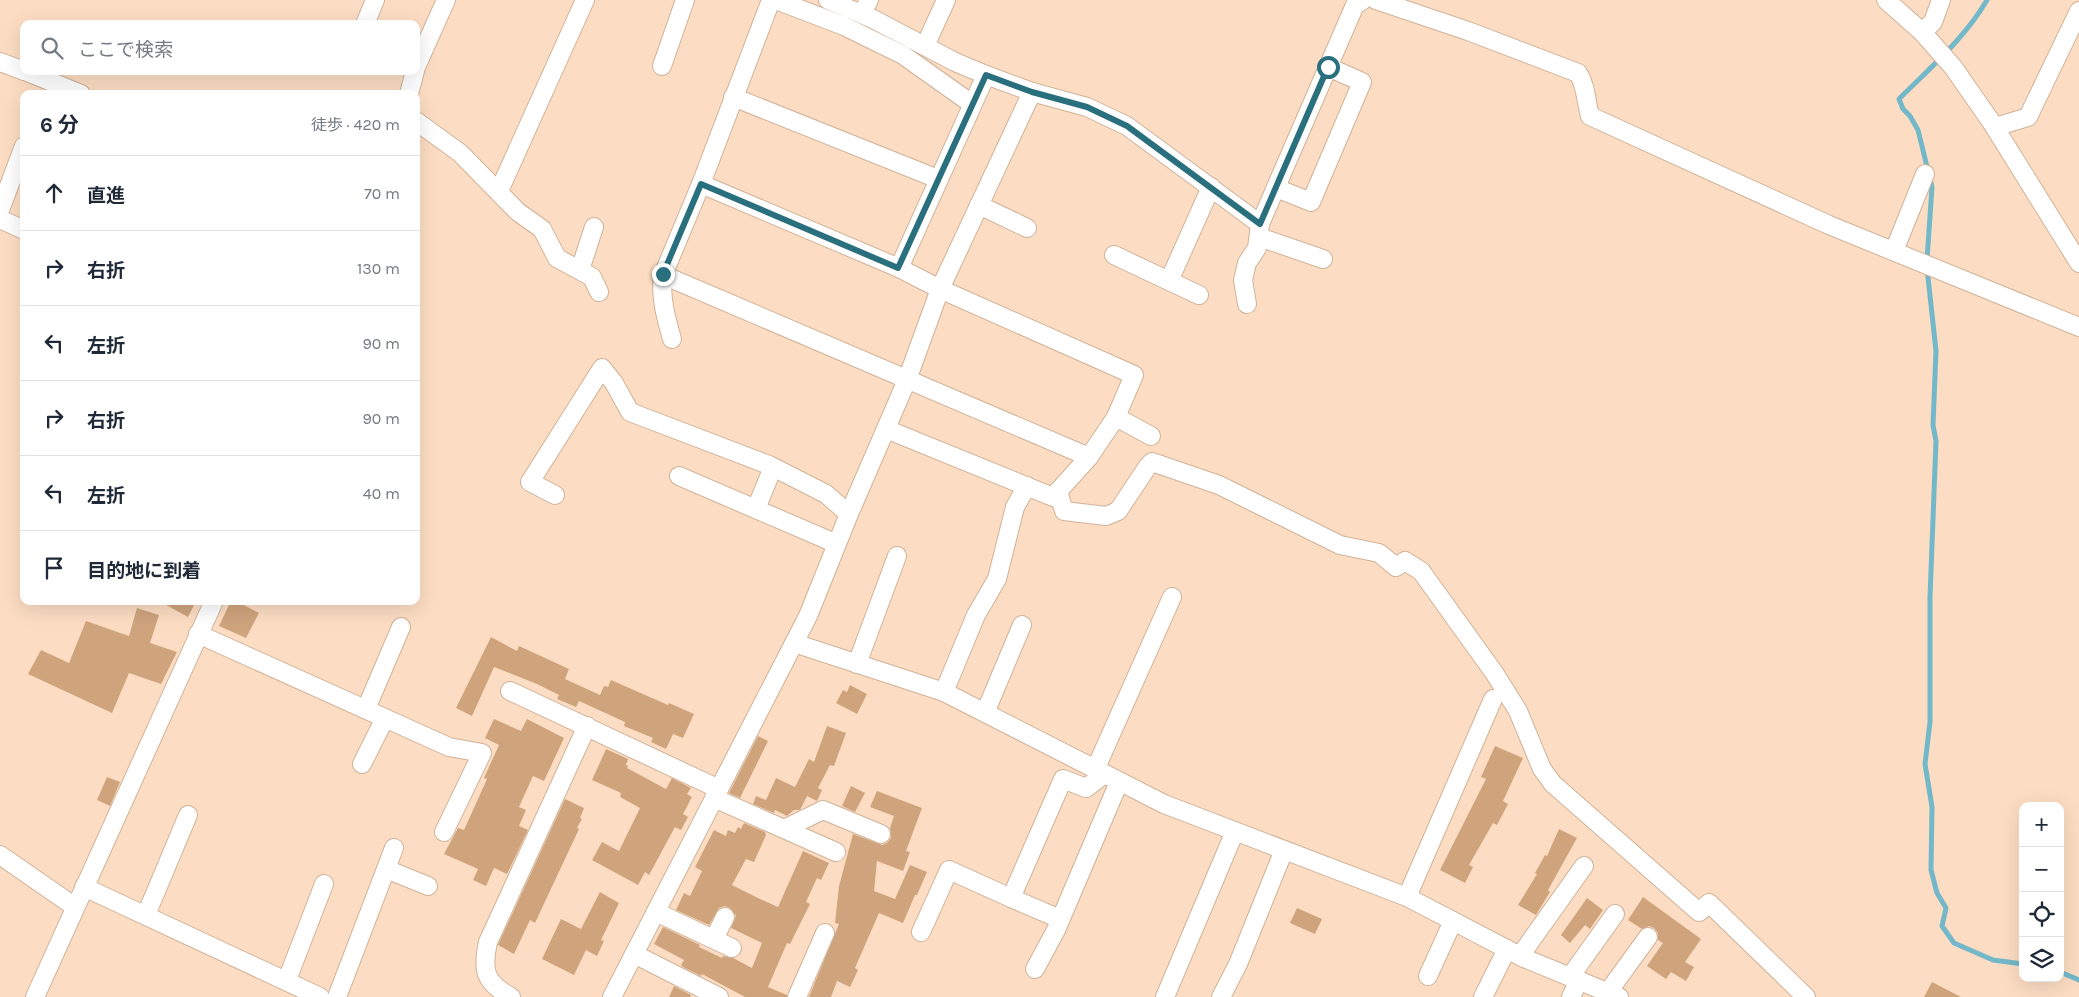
<!DOCTYPE html>
<html lang="ja">
<head>
<meta charset="utf-8">
<style>
  :root { --surface:#fff; --page:#f6f6f7; --text:#1f2937; --muted:#747a83; --line:#e0e1e3 }
  body { margin:0; font-family:Karla,"Noto Sans JP",sans-serif; background:var(--page); color:var(--text) }
  .controls { position:absolute; right:15px; bottom:15px; display:grid; overflow:hidden; border-radius:10px; box-shadow:0 5px 20px #0002 }
  .controls button { width:45px; height:45px; display:grid; place-items:center; padding:0; border:0; border-bottom:1px solid var(--line); background:var(--surface); color:var(--text); font:25px sans-serif }
  .stop { position:absolute; width:15px; height:15px; margin:-11px; border:4px solid #2a6f7e; border-radius:50%; background:#fff }
  .stop.end { background:#2a6f7e; border-color:#fff; box-shadow:0 1px 5px #0008 }
  .list { margin:0; padding:0; list-style:none }
  h2 { display:flex; justify-content:space-between; align-items:center; height:65px; margin:0; padding:0 20px; font-size:21px }
  h2 small { font-size:16px; font-weight:400; color:var(--muted) }
  .list li { display:grid; grid-template-columns:32px 1fr auto; gap:15px; align-items:center; box-sizing:border-box; height:75px; padding:0 20px; border-top:1px solid var(--line) }
  .list b { display:block; font-size:19px; white-space:nowrap }
  .list em { font-size:16px; font-style:normal; color:var(--muted) }
  .icon { flex:none; width:28px; height:28px; fill:none; stroke:currentColor; stroke-width:2; stroke-linecap:round; stroke-linejoin:round }
  .map { position:relative; flex:none; width:2079px; height:997px; overflow:hidden }
  .search { position:absolute; background:var(--surface); box-shadow:0 5px 20px #0002; left:20px; top:20px; width:400px; height:55px; display:flex; align-items:center; gap:12px; box-sizing:border-box; padding:0 18px; border-radius:10px; color:var(--muted); font-size:19px }
  .panel { position:absolute; background:var(--surface); box-shadow:0 5px 20px #0002; left:20px; top:90px; width:400px; height:515px; border-radius:10px }
  .map>svg:first-child { display:block }
</style>
</head>
<body>
<div class="map">
<svg width="2079" height="997" viewBox="0 0 2079 997">
  <rect width="100%" height="100%" fill="#fcddc3"/>
  <g fill="none" stroke-linecap="round" stroke-linejoin="round">
    <!-- stream -->
    <g stroke="#73b8c9" stroke-width="5">
      <path d="M1927,260L1932,187L1918,130L1910,116L1903,109L1899,99C1930,68 1965,38 1987,0"/>
      <path d="M1927,268L1936,351L1933,425L1936,441L1930,597V722L1925,764L1932,807L1931,870L1937,893L1946,908L1942,926L1954,943L1993,960L2023,964"/>
      <path d="M2060,972L2079,980"/>
    </g>
  </g>
  <!-- building -->
  <g fill="#cfa47d">
    <path d="M159,601H196L188,617Z"/>
    <path d="M231,601H236L259,613L246,638L219,626Z"/>
    <path d="M137,608L159,615L150,643L177,652L161,684L129,673L112,713L28,674L41,650L69,663L86,621L129,636Z"/>
    <path d="M491,637L517,651L519,646L569,669L565,679L600,695L604,686L608,687L611,680L668,705L669,703L694,714L683,738L673,734L666,749L651,742L653,738L624,726L625,722L579,701L576,707L557,699L559,695L537,684L494,667L472,716L456,708Z"/>
    <path d="M850,685L867,694L857,714L836,703L843,690L847,692Z"/>
    <path d="M494,719L521,731L527,719L564,738L544,781L533,776L519,807L526,810L519,826L528,830L507,874L494,868L486,886L473,880L478,869L444,854L458,828L464,830L487,779L484,778L499,745L485,738Z"/>
    <path d="M827,726L846,733L834,766L830,765L818,788L822,790L817,801L807,796L800,810H794L787,816L775,810L774,813L753,804L756,796L766,800L776,778L795,787L809,759L814,762Z"/>
    <path d="M758,736L768,741L740,798L729,793Z"/>
    <path d="M1495,746L1523,758L1503,801L1508,804L1497,825L1493,823L1469,865L1473,867L1465,883L1440,870L1486,779L1481,777Z"/>
    <path d="M606,749L628,759L626,765L628,766L627,768L666,789L672,778L691,788L687,794L692,797L683,814L688,817L681,830L675,827L649,875L645,872L638,885L592,860L602,842L619,851L640,808L620,797L621,793L592,780Z"/>
    <path d="M107,777L120,782L110,806L97,800Z"/>
    <path d="M851,786L865,793L855,812L842,806Z"/>
    <path d="M877,791L922,808L906,851L910,852L903,871L877,861L874,891L895,899L910,865L927,872L917,895H915L903,923L879,913L855,968L858,970L850,987L837,981L831,997H809L839,924L835,923L839,886L853,834L882,845L887,843L891,838L890,828L894,816L870,807Z"/>
    <path d="M565,799L584,808L580,818L582,819L577,828L579,829L535,923L530,920L514,954L498,945Z"/>
    <path d="M744,823L765,832L766,835L754,862L746,859L732,885L756,897L778,907L803,851L829,863L821,880L817,878L806,902L810,904L790,944L787,943L768,987L787,995V997H745L702,974L701,976L683,967L681,965L684,960L654,944L663,927L700,945L699,947L722,958L723,956L733,958L752,968L762,943L731,928L736,916L730,908L725,906L719,908L709,925L676,910L684,893L690,896L702,871L695,867L714,830L726,836L728,830L735,833L738,827L741,829Z"/>
    <path d="M1559,829L1577,838L1548,890L1550,892L1536,915L1518,905L1537,874L1535,873L1545,855L1547,856Z"/>
    <path d="M600,892L619,903L601,940L604,941L597,956L586,950L574,975L542,959L561,919L581,929Z"/>
    <path d="M1643,897L1701,939L1685,962L1694,967L1686,981L1671,972L1666,979L1647,966L1663,943L1658,940V933L1654,928L1649,926L1642,929L1628,920Z"/>
    <path d="M1587,898L1603,910L1590,929L1585,925L1570,943L1561,935Z"/>
    <path d="M1297,908L1322,919L1315,934L1290,923Z"/>
    <path d="M1932,982L1961,997H1924Z"/>
    <path d="M674,986L691,995L690,997H669Z"/>
  </g>
  <g fill="none" stroke-linecap="round" stroke-linejoin="round">
    <defs>
      <g id="minor">
        <path d="M771,0L701,184L663,275L1089,457"/>
        <path d="M776,0L844,26L903,55L972,104"/>
        <path d="M828,0L873,19L955,62L986,75L1032,92L1087,107L1127,126L1260,224"/>
        <path d="M1376,0L1468,31L1578,73C1586,85 1586,102 1590,116L1829,225L2079,327"/>
        <path d="M1886,0L1922,32L1953,67L1992,123L2079,263"/>
        <path d="M862,14L869,0"/>
        <path d="M365,24L375,0"/>
        <path d="M1922,32L1933,22L1941,0"/>
        <path d="M925,46L946,0"/>
        <path d="M0,62L24,71"/>
        <path d="M662,66L685,0"/>
        <path d="M416,67L446,0"/>
        <path d="M25,71L81,94"/>
        <path d="M409,94L415,71"/>
        <path d="M733,97L938,179"/>
        <path d="M416,121L460,153L518,212L542,229L557,258L592,277L599,292"/>
        <path d="M1995,127L2028,117L2079,11"/>
        <path d="M701,184L899,268L940,289L1134,375L1116,417L1089,457L1053,497L886,429"/>
        <path d="M1276,188L1311,202L1362,82L1328,67"/>
        <path d="M499,191L585,0"/>
        <path d="M979,205L1027,228"/>
        <path d="M0,210L24,146"/>
        <path d="M0,219L24,230"/>
        <path d="M1259,237L1323,259"/>
        <path d="M1894,251L1925,174"/>
        <path d="M1114,255L1169,281"/>
        <path d="M899,268L986,75"/>
        <path d="M580,270L594,227"/>
        <path d="M663,275C660,297 666,318 672,339"/>
        <path d="M1199,295L1169,281L1211,187"/>
        <path d="M1247,304L1243,280L1247,263L1257,248L1260,224L1355,5L1363,0"/>
        <path d="M1116,417L1151,436"/>
        <path d="M679,476L837,544"/>
        <path d="M1058,491L1064,511L1106,516L1118,511L1148,466L1152,462L1219,485L1340,545L1379,553L1396,567L1405,561L1421,571L1495,674L1518,711L1542,769L1553,784L1699,912L1709,903L1806,997"/>
        <path d="M555,495L530,482L602,368L614,383L630,412L769,465L826,494L849,514"/>
        <path d="M756,509L773,467"/>
        <path d="M198,634L449,747L482,753L444,832"/>
        <path d="M794,643L944,692L1164,804L1407,897L1524,958L1619,997"/>
        <path d="M857,664L897,556"/>
        <path d="M510,691L719,789"/>
        <path d="M944,692L976,615L997,579L1015,507L1027,486"/>
        <path d="M366,709L401,627"/>
        <path d="M985,713L1022,625"/>
        <path d="M362,764L385,718"/>
        <path d="M1095,770L1172,597"/>
        <path d="M714,798L836,852"/>
        <path d="M784,829L823,810L881,834"/>
        <path d="M0,855L75,907"/>
        <path d="M386,869L428,886"/>
        <path d="M84,887L320,997"/>
        <path d="M1407,897L1493,699"/>
        <path d="M656,912L732,948"/>
        <path d="M146,915L188,815"/>
        <path d="M1060,919L1011,898L1063,779L1086,788L1103,775"/>
        <path d="M921,932L949,870L1011,898"/>
        <path d="M714,939L725,917"/>
        <path d="M634,954L719,997"/>
        <path d="M1520,956L1584,866"/>
        <path d="M1035,969L1056,930L1119,782"/>
        <path d="M1428,976L1453,921"/>
        <path d="M1570,977L1615,914"/>
        <path d="M287,980L324,884"/>
        <path d="M1608,992L1648,937"/>
        <path d="M35,997L214,601"/>
        <path d="M337,997L394,848"/>
        <path d="M511,997C484,982 482,970 488,942L587,726"/>
        <path d="M612,997L808,616L849,514L907,380L940,289L1032,92"/>
        <path d="M797,997L825,933"/>
        <path d="M1165,997L1235,831"/>
        <path d="M1221,997L1238,964L1284,850"/>
        <path d="M1483,997L1507,949"/>
        <path d="M1571,997L1579,980"/>
      </g>
    </defs>
    <!-- minor casing -->
    <use href="#minor" stroke="#cfb298" stroke-width="20"/>
    <!-- minor -->
    <use href="#minor" stroke="#fff" stroke-width="18"/>
  </g>
  <g fill="none" stroke-linecap="round" stroke-linejoin="round">
    <!-- route -->
    <path stroke="#2a6f7e" stroke-width="6" d="M663,274L701,184L898,268L986,75L1032,92L1087,107L1127,126L1260,224L1328,67"/>
  </g>
</svg>
<div class="controls">
<button>+</button>
<button>−</button>
<button><svg class="icon" aria-label="locate" viewBox="0 0 24 24"><circle cx="12" cy="12" r="6"/><path d="M12 2v4M12 18v4M2 12h4M18 12h4"/></svg></button>
<button><svg class="icon" aria-label="layers" viewBox="0 0 24 24"><path d="M12 4l9 5-9 5-9-5zM3 14l9 5 9-5"/></svg></button>
</div>
<div class="stop" style="left:1328px;top:67px"></div>
<div class="stop end" style="left:663px;top:274px"></div>
<div class="search"><svg class="icon" aria-label="search" viewBox="0 0 24 24"><circle cx="10" cy="10" r="6"/><path d="M15 15l6 6"/></svg>ここで検索</div>
<section class="panel">
<h2>6 分<small>徒歩 · 420 m</small></h2>
<ul class="list">
<li><svg class="icon" aria-label="ahead" viewBox="0 0 24 24"><path d="M12 20V5M6 11l6-6 6 6"/></svg><div><b>直進</b></div><em>70 m</em></li>
<li><svg class="icon" aria-label="right" viewBox="0 0 24 24"><path d="M7 20v-9h11M14 6l5 5-5 5"/></svg><div><b>右折</b></div><em>130 m</em></li>
<li><svg class="icon" aria-label="left" viewBox="0 0 24 24"><path d="M17 20v-9H6M10 6l-5 5 5 5"/></svg><div><b>左折</b></div><em>90 m</em></li>
<li><svg class="icon" aria-label="right" viewBox="0 0 24 24"><path d="M7 20v-9h11M14 6l5 5-5 5"/></svg><div><b>右折</b></div><em>90 m</em></li>
<li><svg class="icon" aria-label="left" viewBox="0 0 24 24"><path d="M17 20v-9H6M10 6l-5 5 5 5"/></svg><div><b>左折</b></div><em>40 m</em></li>
<li><svg class="icon" aria-label="arrive" viewBox="0 0 24 24"><path d="M6 21V4h12l-3 4 3 4H6"/></svg><div><b>目的地に到着</b></div></li>
</ul>
</section>
</div>
</body>
</html>
